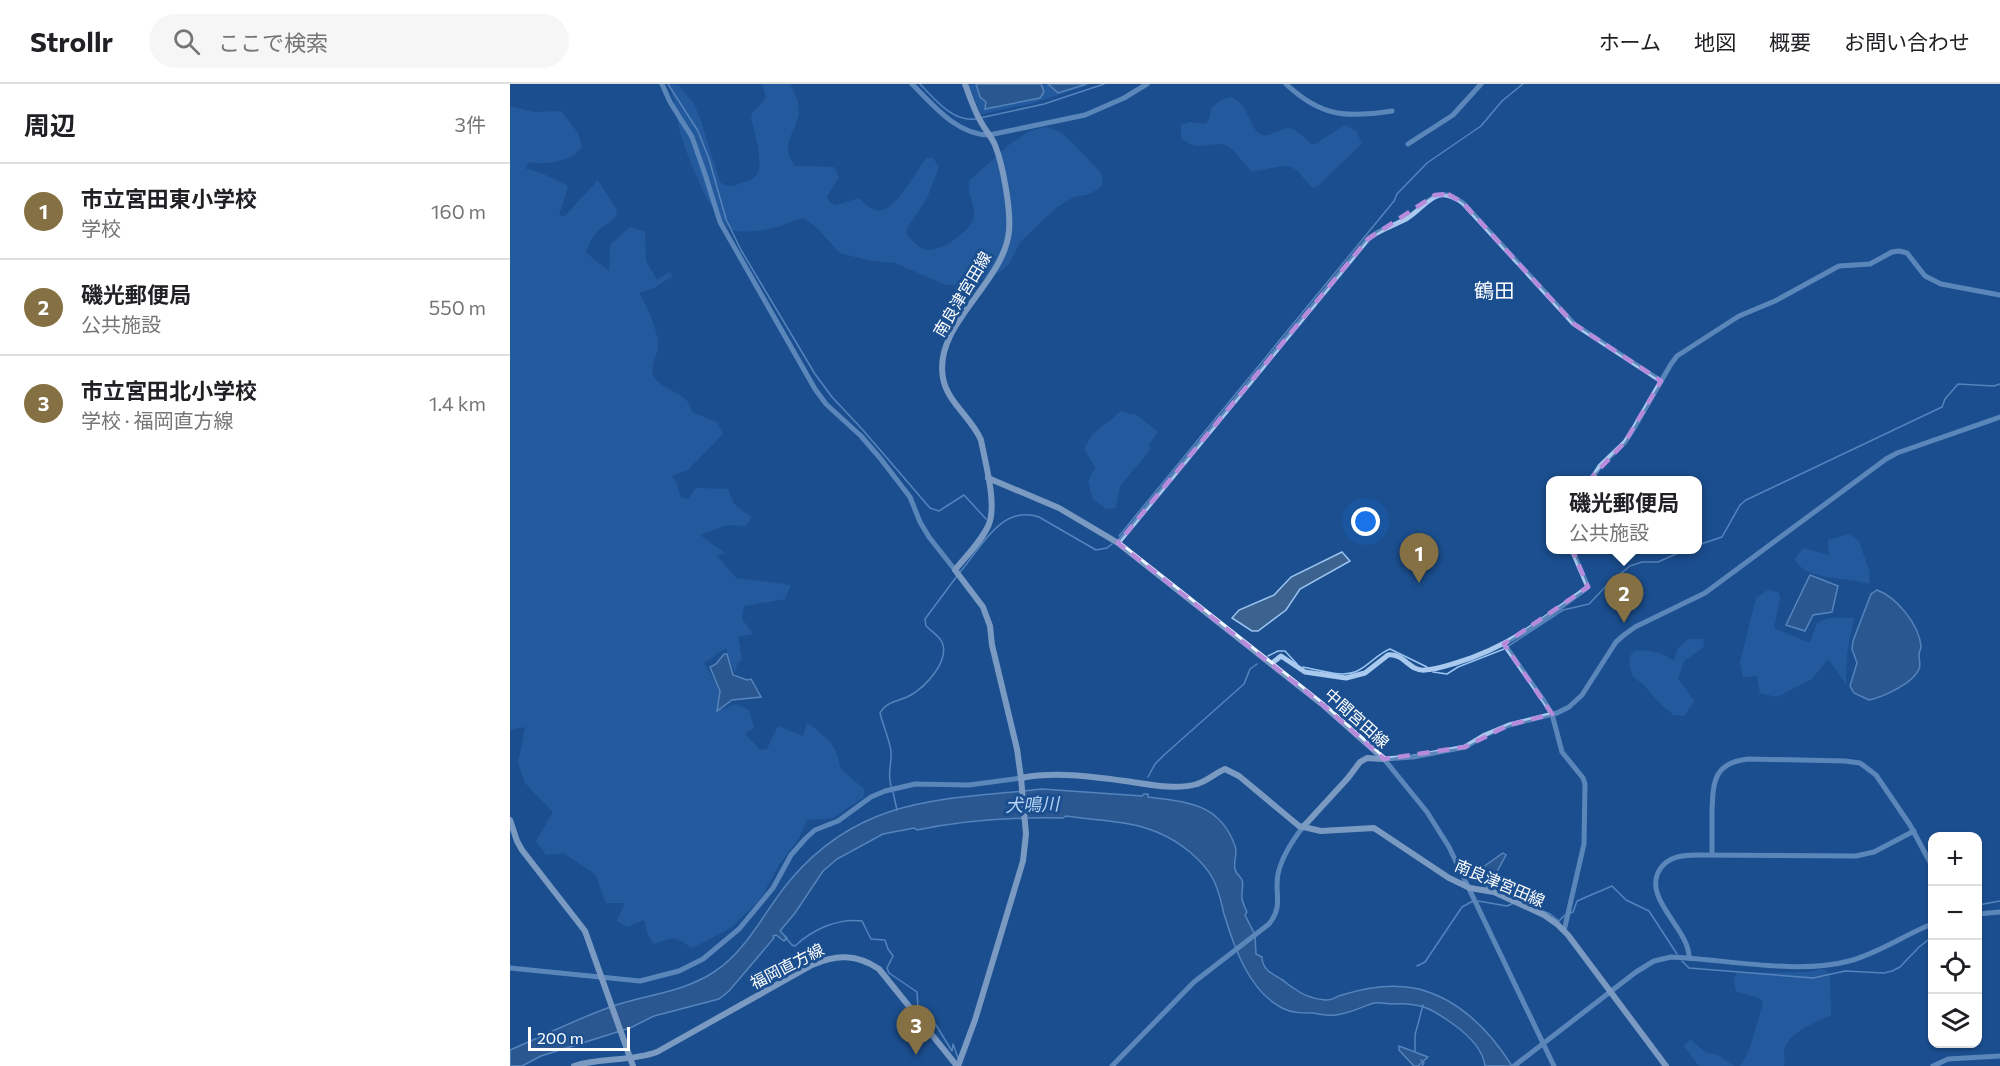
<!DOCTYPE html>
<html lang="ja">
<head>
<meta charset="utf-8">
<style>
  :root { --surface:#fff; --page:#f6f6f6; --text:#202124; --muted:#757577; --line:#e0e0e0; --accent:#847042 }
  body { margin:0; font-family:Commissioner,"Noto Sans JP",sans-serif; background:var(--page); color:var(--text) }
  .controls { position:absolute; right:18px; bottom:18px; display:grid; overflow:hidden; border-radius:12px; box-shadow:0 2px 4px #0004 }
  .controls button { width:54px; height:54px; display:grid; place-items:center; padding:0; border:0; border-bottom:2px solid var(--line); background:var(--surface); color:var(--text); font:30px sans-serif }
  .scale { position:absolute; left:18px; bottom:15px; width:102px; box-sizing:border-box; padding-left:6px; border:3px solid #fff; border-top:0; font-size:16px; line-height:21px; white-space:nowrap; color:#fff; -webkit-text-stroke:4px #1b4f8f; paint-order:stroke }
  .you { position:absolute; left:856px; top:438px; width:21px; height:21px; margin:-15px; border:4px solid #fff; border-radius:50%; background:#1a73e8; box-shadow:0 0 0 9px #1a73e833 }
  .badge { display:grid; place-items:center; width:39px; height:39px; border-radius:50%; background:var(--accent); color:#fff; font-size:20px; font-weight:700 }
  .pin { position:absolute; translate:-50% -50px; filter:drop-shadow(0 2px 3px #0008) }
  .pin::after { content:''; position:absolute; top:32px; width:21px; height:18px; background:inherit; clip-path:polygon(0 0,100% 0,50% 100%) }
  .popup { position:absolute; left:1036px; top:392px; width:156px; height:78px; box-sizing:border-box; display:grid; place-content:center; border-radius:12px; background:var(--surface); filter:drop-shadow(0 2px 4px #0005); font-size:20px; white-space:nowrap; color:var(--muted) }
  .popup b { font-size:22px; color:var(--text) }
  .popup::after { content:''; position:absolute; left:50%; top:100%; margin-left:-12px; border:12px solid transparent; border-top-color:var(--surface) }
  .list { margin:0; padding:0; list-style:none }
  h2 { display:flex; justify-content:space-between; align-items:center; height:78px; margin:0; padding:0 24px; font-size:26px }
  h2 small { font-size:20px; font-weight:400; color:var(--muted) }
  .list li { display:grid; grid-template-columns:39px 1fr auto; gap:18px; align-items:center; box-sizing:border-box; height:96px; padding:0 24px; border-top:2px solid var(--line) }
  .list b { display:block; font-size:22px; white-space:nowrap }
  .list p { margin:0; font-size:20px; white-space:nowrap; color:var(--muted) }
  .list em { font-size:20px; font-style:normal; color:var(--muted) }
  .icon { flex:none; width:33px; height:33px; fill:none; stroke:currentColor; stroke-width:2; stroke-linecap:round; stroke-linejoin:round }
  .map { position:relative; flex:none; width:1490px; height:982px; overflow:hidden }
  header { display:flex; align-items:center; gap:36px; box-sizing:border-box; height:84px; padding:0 30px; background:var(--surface); border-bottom:2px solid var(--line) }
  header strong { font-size:28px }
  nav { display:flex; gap:33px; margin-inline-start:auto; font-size:21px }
  .search { width:420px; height:54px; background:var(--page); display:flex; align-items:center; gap:15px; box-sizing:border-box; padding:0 21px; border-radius:33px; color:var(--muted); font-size:22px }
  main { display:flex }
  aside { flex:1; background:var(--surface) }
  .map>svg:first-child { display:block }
</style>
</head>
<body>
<header>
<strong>Strollr</strong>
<div class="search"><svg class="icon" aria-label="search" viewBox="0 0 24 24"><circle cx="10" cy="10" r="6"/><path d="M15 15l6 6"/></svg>ここで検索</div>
<nav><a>ホーム</a><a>地図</a><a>概要</a><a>お問い合わせ</a></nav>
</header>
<main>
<aside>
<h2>周辺<small>3件</small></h2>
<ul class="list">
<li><span class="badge">1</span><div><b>市立宮田東小学校</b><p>学校</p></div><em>160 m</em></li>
<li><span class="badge">2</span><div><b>磯光郵便局</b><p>公共施設</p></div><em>550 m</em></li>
<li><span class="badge">3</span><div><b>市立宮田北小学校</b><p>学校 · 福岡直方線</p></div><em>1.4 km</em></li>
</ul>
</aside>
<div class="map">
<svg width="1490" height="982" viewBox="0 0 1490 982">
  <rect width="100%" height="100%" fill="#1b4f8f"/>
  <!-- green -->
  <g fill="#2e69ad">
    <path d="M160,0L168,1L183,18L190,34L210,98C217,105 224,102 232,99C236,97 242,96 245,93C256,84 244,46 241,34L243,28L256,14L253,0H280C285,10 291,21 288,33C283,51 270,64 285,82L324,83L329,93L317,113L320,119L326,121L349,114C354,118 359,124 364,126C385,134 406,84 417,74H423L429,83L417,114L396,146C397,153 401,155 406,160C410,163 413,166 419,166C432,166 456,150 462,138C469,125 456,110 459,97L500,60L520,47L536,43L550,48L560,56L590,88L593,95L591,103L580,110L564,113L547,123L511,157L498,181L491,187L459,201H436L385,179L357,176L330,169L306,143L294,134C283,135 274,142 264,144C253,146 237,149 227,147C203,144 175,66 169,44C166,31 165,17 160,4Z"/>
    <path d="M458,0H581L524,19L471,30Z"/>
    <path d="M720,13C739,19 739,44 750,50C760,56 771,41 782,45C789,47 796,56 801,60H805L835,41L846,47L852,59L808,102L803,104C795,98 790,86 781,83C773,79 753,88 741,87C735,81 724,65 718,62C702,55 690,70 671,54V41L679,38L695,40L699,36L702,23L711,16Z"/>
    <path d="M0,22L23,28L51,27L68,49L72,63C62,77 35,82 19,78L16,85L29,88L58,102L49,131L54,133L88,96L107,127C104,139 95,140 87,147C82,153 78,162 76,169L99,187L100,161L120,143L135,148L136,177L147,196L160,188L162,192L146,203L129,209C137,224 148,244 148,262C148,271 140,280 143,290C150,309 178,305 182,328L208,339L213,350L178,386L161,392L166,397L171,414L178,415L186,404L218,405L224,420L241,433L236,442L217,441L190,451L215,469L207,472L226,494L281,501L275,515L234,522L232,535L243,550L228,553L232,575L227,580L225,589L216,565C206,568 203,575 194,579L208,603L213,625L226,620L239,626L244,644L235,650L250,666L257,665L268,642L293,652L297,639C315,652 328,661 330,684L354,705V713L323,734L297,736L289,754L269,781L251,814L221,844L182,864C164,851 164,853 144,860L138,851L134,836L117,843L107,837L115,819H96L85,790L53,769L36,771L26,757L43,728L15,699L8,679L15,643L0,646Z"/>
    <path d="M611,327L619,330H625L648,348L638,362L641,365L610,402L606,424L596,425L583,415L578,398L585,383L574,365L582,351Z"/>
    <path d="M1338,450C1352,457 1350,460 1354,472C1359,487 1361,484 1359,500C1341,494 1309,495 1295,486C1291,484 1288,479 1284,476L1293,464L1319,471L1318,456Z"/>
    <path d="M1258,506L1268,508L1270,514L1264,544L1300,559L1307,539L1318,534H1344L1337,569L1336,600L1318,575L1302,595L1267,613L1250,609L1247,592L1233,593L1230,579L1246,514Z"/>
    <path d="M1179,555H1193L1194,563L1174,577L1168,594L1184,617L1174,632L1162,631L1161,628C1144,618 1139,602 1123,593C1120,583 1116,574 1125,566C1141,567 1151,567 1164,577L1168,564Z"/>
    <path d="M1313,885L1316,886L1320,892L1321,931C1306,938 1277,949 1274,967C1274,973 1275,977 1274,982H1230L1239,967L1253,919L1251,915L1226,907L1224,895L1227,889L1297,888Z"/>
    <path d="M1180,955L1196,969L1206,970L1224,982H1189L1174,962Z"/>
  </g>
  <!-- water -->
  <g fill="#3c6290" stroke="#9cc4f0" stroke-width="1.5">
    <path d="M466,0H531L534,8L530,14L475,25L476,18L470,13Z"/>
    <path d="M538,0H577L548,9Z"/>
    <path d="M832,468L840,477L790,505L776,526L748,547H742L722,534L729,526L764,511L781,493Z"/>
    <path d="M1300,491L1328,502L1322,528L1303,531L1295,547L1276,541Z"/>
    <path d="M1367,506C1386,513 1409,540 1411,562C1411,565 1409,568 1409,571C1409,576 1411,581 1409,585C1404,599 1373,613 1359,616L1344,609L1340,602L1347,579L1342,565L1343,557L1361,510Z"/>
    <path d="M214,570H217L223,591L237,596L241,595L251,613L222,616L207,627L210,607L200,583L206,580Z"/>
    <path d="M532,705L632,712L634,710H638V713C677,718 710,719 725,762C728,770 723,777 725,785C726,790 730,792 732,796C734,801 731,809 732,815C733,819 735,824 737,828L735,831L745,851L746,870L752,873C752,885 762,890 771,895C775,897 778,901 782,903C791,910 803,915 815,916C823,917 826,912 832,911C857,903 883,899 909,905C950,916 980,947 1002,982H975C973,965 957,950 943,940C921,924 909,918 882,920C876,920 870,918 864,919C851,923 839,930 825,931C817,932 810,930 802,929C791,929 782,929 772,924C739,907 724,863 714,830C711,818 709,806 703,795C693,776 670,758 649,749C621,736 587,737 556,732L553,734C503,733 455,736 407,746L404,744L373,750L327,775L313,787L285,829L270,847L277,854L274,857L266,851L263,852L264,854L219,907L209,915L144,932L120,944L31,972L12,982H0V966C36,951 72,932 109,920C142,910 175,907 204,888C239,865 255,825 282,794C353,712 433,716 532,705Z"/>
    <path d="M993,769L996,771L978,804L970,798L972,794L970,792L967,795L962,791Z"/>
    <path d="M889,962L918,973L908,982H904L889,966Z"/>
  </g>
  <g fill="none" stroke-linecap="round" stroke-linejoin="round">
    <!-- stream -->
    <g stroke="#9cc4f0" stroke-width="1.5">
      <path d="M158,0L188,47L199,75L216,135L231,166L305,290L322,313L352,345L420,424L429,427L454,411L476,435"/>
      <path d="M410,0C425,15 442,38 466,35"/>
      <path d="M470,34L534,20L594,0"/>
      <path d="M609,452L884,117L887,110L917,79L971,42L992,17L1013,0"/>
      <path d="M1188,461L1212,453L1230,421L1236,416L1432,323L1435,315L1448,300L1484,302L1490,300"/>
      <path d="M450,488C471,464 491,420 529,433L586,466L597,464L602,460"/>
      <path d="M997,563L1053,526L1079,520L1098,500L1120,482L1132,478H1148L1175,466"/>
      <path d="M758,572L768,567H775L787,580"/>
      <path d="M793,583C810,586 834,595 849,586C860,580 869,569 880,565L917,583"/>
      <path d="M923,588L937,590L948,583L994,565"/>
      <path d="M638,693L645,680L654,671L734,600L740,585L747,580"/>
      <path d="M381,702C377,689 382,680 381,667C379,654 373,642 370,629C376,617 391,617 401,611C416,602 440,577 432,558C429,552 421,547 416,542L415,535L447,492"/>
      <path d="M383,708L387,726"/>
      <path d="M968,817L997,822L1004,819"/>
      <path d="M1008,817L1040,830L1049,837L1055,831"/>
      <path d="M1468,821L1490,817"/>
      <path d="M1060,829L1063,828L1067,817L1102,802L1116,816L1139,827L1167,870"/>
      <path d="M275,853L282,861L285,862C303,845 328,834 352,837L361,855L375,856L378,865L383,872L377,884L379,889L407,908L408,924L426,941L442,967L443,960L448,974"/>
      <path d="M1172,877L1179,884L1303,894L1335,887L1374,889L1382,887L1390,883L1409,863L1422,853"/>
      <path d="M907,882L915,878L952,823L963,817"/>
      <path d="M905,968V951L913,921"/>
      <path d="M911,976L914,979L912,982"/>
    </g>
    <!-- minor -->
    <g stroke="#a9c9ee" stroke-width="5">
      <path d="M152,0L160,18L182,53L195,90L210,138L305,305L316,320L351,352L370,374L400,413L410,438L419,453L445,486"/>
      <path d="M402,0C423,21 447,51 479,51L575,31L614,14L637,0"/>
      <path d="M776,0C811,33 836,34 882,27"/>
      <path d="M898,60L943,31L971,0"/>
      <path d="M1081,396L1090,382L1115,358L1124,344L1161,280L1167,272L1229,232L1265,217L1329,182L1360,180L1382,168L1389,167L1397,169L1415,192L1431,200L1490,211"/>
      <path d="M608,459L858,155C870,145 883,142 896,135C918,122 924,98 953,119L1064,240L1151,297"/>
      <path d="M994,560L1034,617L1042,630L1052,668L1073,694L1075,700L1074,760L1054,847"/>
      <path d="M761,580L771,572L795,588L836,594L855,589L878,571C894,569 900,588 915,586C925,586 936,582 946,579C997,564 1036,534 1078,503L1062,466"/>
      <path d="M874,675L903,673L955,663L975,651L999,641L1047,629L1059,623L1072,611L1106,558L1114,551L1125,543L1195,509L1376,375L1387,369L1490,333"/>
      <path d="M874,675L917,728L939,763L1044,982"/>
      <path d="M1202,771C1202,757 1202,743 1202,728C1203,699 1203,678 1239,675L1335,677L1350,679L1366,691L1400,741L1422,782"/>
      <path d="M1468,830L1490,828"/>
      <path d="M1179,874C1180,845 1131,814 1150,785C1159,772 1173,771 1188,771L1346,772L1364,768L1404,747"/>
      <path d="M0,884L130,897L169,887L193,875L229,845L263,804L281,771L296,754L305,746L328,737L361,713L375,707L405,700L459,701L511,694"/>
      <path d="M602,982L684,898L759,840C774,821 764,810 768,790C772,772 782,757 793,743"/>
      <path d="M1004,982L1126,888L1144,877L1161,873C1214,875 1288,891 1339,877C1369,869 1394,851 1422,840"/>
      <path d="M1423,982L1438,975L1490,972"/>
    </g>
    <!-- major -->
    <g stroke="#f0f6ff" stroke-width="6">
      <path d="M478,394L549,424L608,459L813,621L874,675"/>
      <path d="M511,694C547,687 585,693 622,698C642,701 667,706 687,700C698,697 705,689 715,685L729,692L789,742L811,747L864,744L939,794L960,804L984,808L1034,831L1047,840L1058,851L1156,982"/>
      <path d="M0,736L7,757L12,766L75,847L123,982"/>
      <path d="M793,743L838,694L850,678L857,674L873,675"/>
      <path d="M64,982C91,973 120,978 147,968L302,881C326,870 347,870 369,885L447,982"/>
      <path d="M448,982L465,936L513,777L516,750L511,694L507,665L482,561L480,542L473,523L445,486C456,472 472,457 479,440C487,419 475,378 471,356C462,334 437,318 433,294C423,240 494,200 499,147C501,126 493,81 485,61C482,53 475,46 471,38C464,26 460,13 455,0"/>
    </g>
  </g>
  <!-- marked area -->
  <path d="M0 0H1490V982H0ZM938,110L953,119L1064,240L1151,297L1115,358L1083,392L1058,441V455L1078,503L994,560L1042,630L999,641L955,663L874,675L813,621L608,459L858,155L925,111Z" fill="#1b4f8f" fill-opacity=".55" fill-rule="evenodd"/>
  <path fill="none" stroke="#b68bdc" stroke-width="4.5" stroke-dasharray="12 8" stroke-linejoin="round" d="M938,110L953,119L1064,240L1151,297L1115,358L1083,392L1058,441V455L1078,503L994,560L1042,630L999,641L955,663L874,675L813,621L608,459L858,155L925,111Z"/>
  <g text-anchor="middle" stroke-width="6" stroke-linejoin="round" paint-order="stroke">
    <!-- street labels -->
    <g font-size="16" fill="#fff" stroke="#1b4f8f">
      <text transform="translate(452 210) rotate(-59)" y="6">南良津宮田線</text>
      <text transform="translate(847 634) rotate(42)" y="6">中間宮田線</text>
      <text transform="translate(990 799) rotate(23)" y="6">南良津宮田線</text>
      <text transform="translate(277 882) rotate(-27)" y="6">福岡直方線</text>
    </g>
    <!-- water labels -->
    <g font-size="18" font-style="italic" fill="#b5d3f5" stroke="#1b4f8f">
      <text transform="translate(522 721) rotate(-2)" y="6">犬鳴川</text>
    </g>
    <!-- quarter labels -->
    <g font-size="20" fill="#fff" stroke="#1b4f8f">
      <text x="984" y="214">鶴田</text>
    </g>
  </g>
</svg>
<div class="controls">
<button>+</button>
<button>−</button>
<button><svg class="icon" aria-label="locate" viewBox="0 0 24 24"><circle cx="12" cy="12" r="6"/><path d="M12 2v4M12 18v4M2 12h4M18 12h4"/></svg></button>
<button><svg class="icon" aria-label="layers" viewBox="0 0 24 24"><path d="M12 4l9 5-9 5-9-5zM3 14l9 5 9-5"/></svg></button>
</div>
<div class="scale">200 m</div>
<div class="you"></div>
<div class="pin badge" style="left:909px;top:499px">1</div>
<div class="pin badge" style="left:1114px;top:539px">2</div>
<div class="popup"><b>磯光郵便局</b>公共施設</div>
<div class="pin badge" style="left:406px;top:971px">3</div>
</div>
</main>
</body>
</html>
